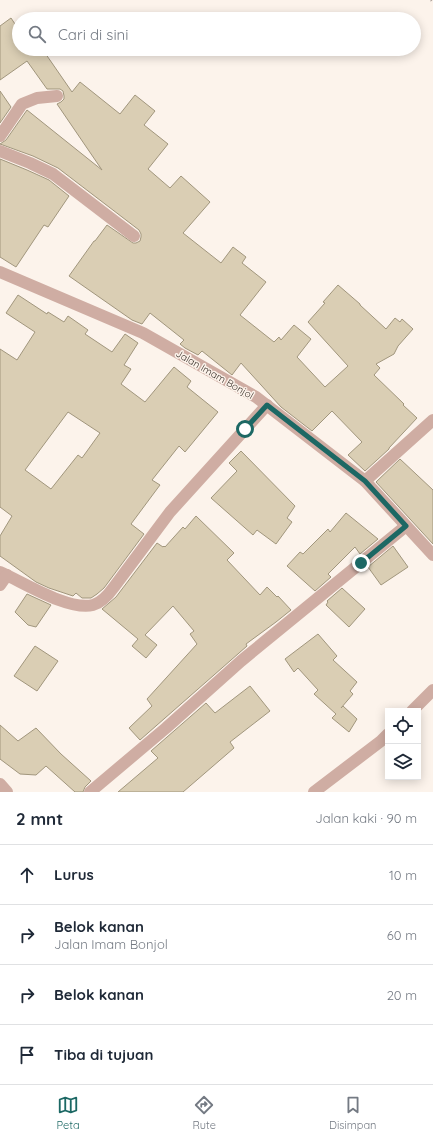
<!DOCTYPE html>
<html lang="id">
<head>
<meta charset="utf-8">
<style>
  :root { --surface:#fff; --page:#f6f6f7; --text:#1f2937; --muted:#747a83; --line:#e0e1e3; --accent:#1c6864 }
  body { margin:0; font-family:Quicksand,sans-serif; background:var(--page); color:var(--text) }
  .controls { position:absolute; right:12px; bottom:12px; display:grid; overflow:hidden; border-radius:0px; box-shadow:0 2px 10px #0003 }
  .controls button { width:36px; height:36px; display:grid; place-items:center; padding:0; border:0; border-bottom:1px solid var(--line); background:var(--surface); color:var(--text); font:20px sans-serif }
  .stop { position:absolute; width:12px; height:12px; margin:-9px; border:3px solid #1c6864; border-radius:50%; background:#fff }
  .stop.end { background:#1c6864; border-color:#fff; box-shadow:0 1px 4px #0008 }
  .list { margin:0; padding:0; list-style:none }
  h2 { display:flex; justify-content:space-between; align-items:center; height:52px; margin:0; padding:0 16px; font-size:17px }
  h2 small { font-size:13px; font-weight:400; color:var(--muted) }
  .list li { display:grid; grid-template-columns:26px 1fr auto; gap:12px; align-items:center; box-sizing:border-box; height:60px; padding:0 16px; border-top:1px solid var(--line) }
  .list b { display:block; font-size:15px; white-space:nowrap }
  .list p { margin:0; font-size:13px; white-space:nowrap; color:var(--muted) }
  .list em { font-size:13px; font-style:normal; color:var(--muted) }
  .icon { flex:none; width:22px; height:22px; fill:none; stroke:currentColor; stroke-width:2; stroke-linecap:round; stroke-linejoin:round }
  .map { position:relative; flex:none; width:433px; height:792px; overflow:hidden }
  .search { position:absolute; background:var(--surface); box-shadow:0 2px 10px #0003; left:12px; right:12px; top:12px; height:44px; display:flex; align-items:center; gap:10px; box-sizing:border-box; padding:0 14px; border-radius:22px; color:var(--muted); font-size:15px }
  .sheet { height:292px; background:var(--surface) }
  nav { display:flex; justify-content:space-around; align-items:center; box-sizing:border-box; height:56px; border-top:1px solid var(--line); background:var(--surface); font-size:11px; color:var(--muted) }
  nav a { display:grid; justify-items:center; gap:2px }
  nav .on { color:var(--accent) }
  .map>svg:first-child { display:block }
</style>
</head>
<body>
<div class="map">
<svg width="433" height="792" viewBox="0 0 433 792">
  <rect width="100%" height="100%" fill="#fcf3eb"/>
  <!-- building -->
  <g fill="#daceb4" stroke="#a1967d" fill-rule="evenodd">
    <path d="M11,18L19,30V49H44L43,50L72,92L80,82L120,114L135,95L155,111L144,125L168,144L148,169L170,188L181,176L210,202L183,233L221,263L233,247L246,257L242,263L266,282L240,315L274,342L279,337L281,340L294,325L311,339L297,357L325,387L348,366L308,322L325,303L323,302L338,285L360,304V305L386,329L395,318L400,322L402,319L413,329L398,346L394,354L376,364L380,368L374,375L404,404L403,405L417,418L389,448V449L365,471L348,455L362,442L332,411L312,431L281,407L241,363L232,375L202,351L198,355L185,348L180,344L184,340L150,313L142,324L132,320L69,276L94,241H95L107,225L133,243H136L140,241L141,237V234L139,230L58,168L33,156L0,144L6,140L27,110L102,170L57,104L61,102L64,99V96L63,91L60,89H47L27,61L0,80V26Z"/>
    <path d="M0,91L11,107L0,123Z"/>
    <path d="M0,159L27,170L49,180L69,196L48,227L44,225L16,267L0,257Z"/>
    <path d="M18,295L47,314L48,312L64,322L68,316L88,330L85,334L112,352L125,334L138,343L124,365L131,369L121,384L145,402L174,367L191,381L187,387L218,412L185,452L179,446L152,480L160,485L131,524L144,534L104,588L97,594L91,598H82L76,593L73,596L49,588L36,582L0,556V536L12,516L0,507V349L17,360L35,332L6,313ZM68,412L100,433L82,458L78,455L51,489L25,470Z"/>
    <path d="M241,451L295,506L287,518L292,522L276,544L257,530L253,535L211,498L237,471L229,463Z"/>
    <path d="M400,459L433,490V544L376,482Z"/>
    <path d="M346,513L378,539L360,554L355,547L328,574L331,577L315,591L287,566L300,552L303,554L328,529L330,532Z"/>
    <path d="M196,516L234,553L227,560L260,595L267,587L277,597L278,596L291,610L276,622L246,644L247,646L140,740L129,728L152,706L147,699L197,644L190,634L194,631L173,606L145,635L157,645L146,658L132,646L138,639L102,609L116,597L157,543L163,547L164,546L165,547L183,527L185,529Z"/>
    <path d="M393,546L408,567L381,585L368,567Z"/>
    <path d="M342,588L365,609L349,627L326,605L328,602L327,601Z"/>
    <path d="M27,594L51,605L36,627L28,625L15,612Z"/>
    <path d="M318,634L337,656L333,660L357,682L350,691L353,694L341,708L343,706L357,719L349,732L332,718L336,714L314,694L318,690L298,668L294,672L285,659Z"/>
    <path d="M35,646L58,661L37,691L14,676Z"/>
    <path d="M250,686L270,711L230,742L234,748L183,792H118L158,758L151,751L206,703L215,713Z"/>
    <path d="M0,725L18,741L36,728L61,754L91,781L85,787L83,792H75L46,766L36,775L20,774L0,759Z"/>
  </g>
  <g fill="none" stroke-linecap="round" stroke-linejoin="round">
    <!-- path -->
    <path stroke="#a0968f" stroke-width="2.5" stroke-dasharray="1 3" stroke-linecap="butt" d="M431,0L433,2"/>
    <!-- street -->
    <g stroke="#cfada3" stroke-width="12">
      <path d="M0,136L22,104L37,98L57,96"/>
      <path d="M0,151L30,163L53,174L134,236"/>
      <path d="M0,272L143,333L256,397L365,481L433,555"/>
      <path d="M365,481L433,420"/>
      <path d="M0,572C23,582 68,611 93,605C101,603 109,594 114,587L170,512L267,405"/>
      <path d="M0,585L7,575"/>
      <path d="M412,711L433,690"/>
      <path d="M0,784L7,792"/>
      <path d="M90,792L166,728L241,661L406,526"/>
      <path d="M314,792L381,741L388,734"/>
    </g>
  </g>
  <g fill="none" stroke-linecap="round" stroke-linejoin="round">
    <!-- route -->
    <path stroke="#1c6864" stroke-width="5" d="M245,429L267,405L365,481L406,526L361,563"/>
  </g>
  <g text-anchor="middle" stroke-width="3" stroke-linejoin="round" paint-order="stroke">
    <!-- street labels -->
    <g font-size="10" fill="#3c322b" stroke="#fcf3eb">
      <text transform="translate(215 374) rotate(30)" y="4">Jalan Imam Bonjol</text>
    </g>
  </g>
</svg>
<div class="controls">
<button><svg class="icon" aria-label="locate" viewBox="0 0 24 24"><circle cx="12" cy="12" r="6"/><path d="M12 2v4M12 18v4M2 12h4M18 12h4"/></svg></button>
<button><svg class="icon" aria-label="layers" viewBox="0 0 24 24"><path d="M12 4l9 5-9 5-9-5zM3 14l9 5 9-5"/></svg></button>
</div>
<div class="stop" style="left:245px;top:429px"></div>
<div class="stop end" style="left:361px;top:563px"></div>
<div class="search"><svg class="icon" aria-label="search" viewBox="0 0 24 24"><circle cx="10" cy="10" r="6"/><path d="M15 15l6 6"/></svg>Cari di sini</div>
</div>
<section class="sheet">
<h2>2 mnt<small>Jalan kaki · 90 m</small></h2>
<ul class="list">
<li><svg class="icon" aria-label="ahead" viewBox="0 0 24 24"><path d="M12 20V5M6 11l6-6 6 6"/></svg><div><b>Lurus</b></div><em>10 m</em></li>
<li><svg class="icon" aria-label="right" viewBox="0 0 24 24"><path d="M7 20v-9h11M14 6l5 5-5 5"/></svg><div><b>Belok kanan</b><p>Jalan Imam Bonjol</p></div><em>60 m</em></li>
<li><svg class="icon" aria-label="right" viewBox="0 0 24 24"><path d="M7 20v-9h11M14 6l5 5-5 5"/></svg><div><b>Belok kanan</b></div><em>20 m</em></li>
<li><svg class="icon" aria-label="arrive" viewBox="0 0 24 24"><path d="M6 21V4h12l-3 4 3 4H6"/></svg><div><b>Tiba di tujuan</b></div></li>
</ul>
</section>
<nav>
<a class="on"><svg class="icon" aria-label="map" viewBox="0 0 24 24"><path d="M3 6l6-2 6 2 6-2v14l-6 2-6-2-6 2zM9 4v14M15 6v14"/></svg>Peta</a>
<a><svg class="icon" aria-label="directions" viewBox="0 0 24 24"><path d="M12 3l9 9-9 9-9-9zM9 14v-3h6M13 9l2 2-2 2"/></svg>Rute</a>
<a><svg class="icon" aria-label="saved" viewBox="0 0 24 24"><path d="M7 4h10v16l-5-4-5 4z"/></svg>Disimpan</a>
</nav>
</body>
</html>
